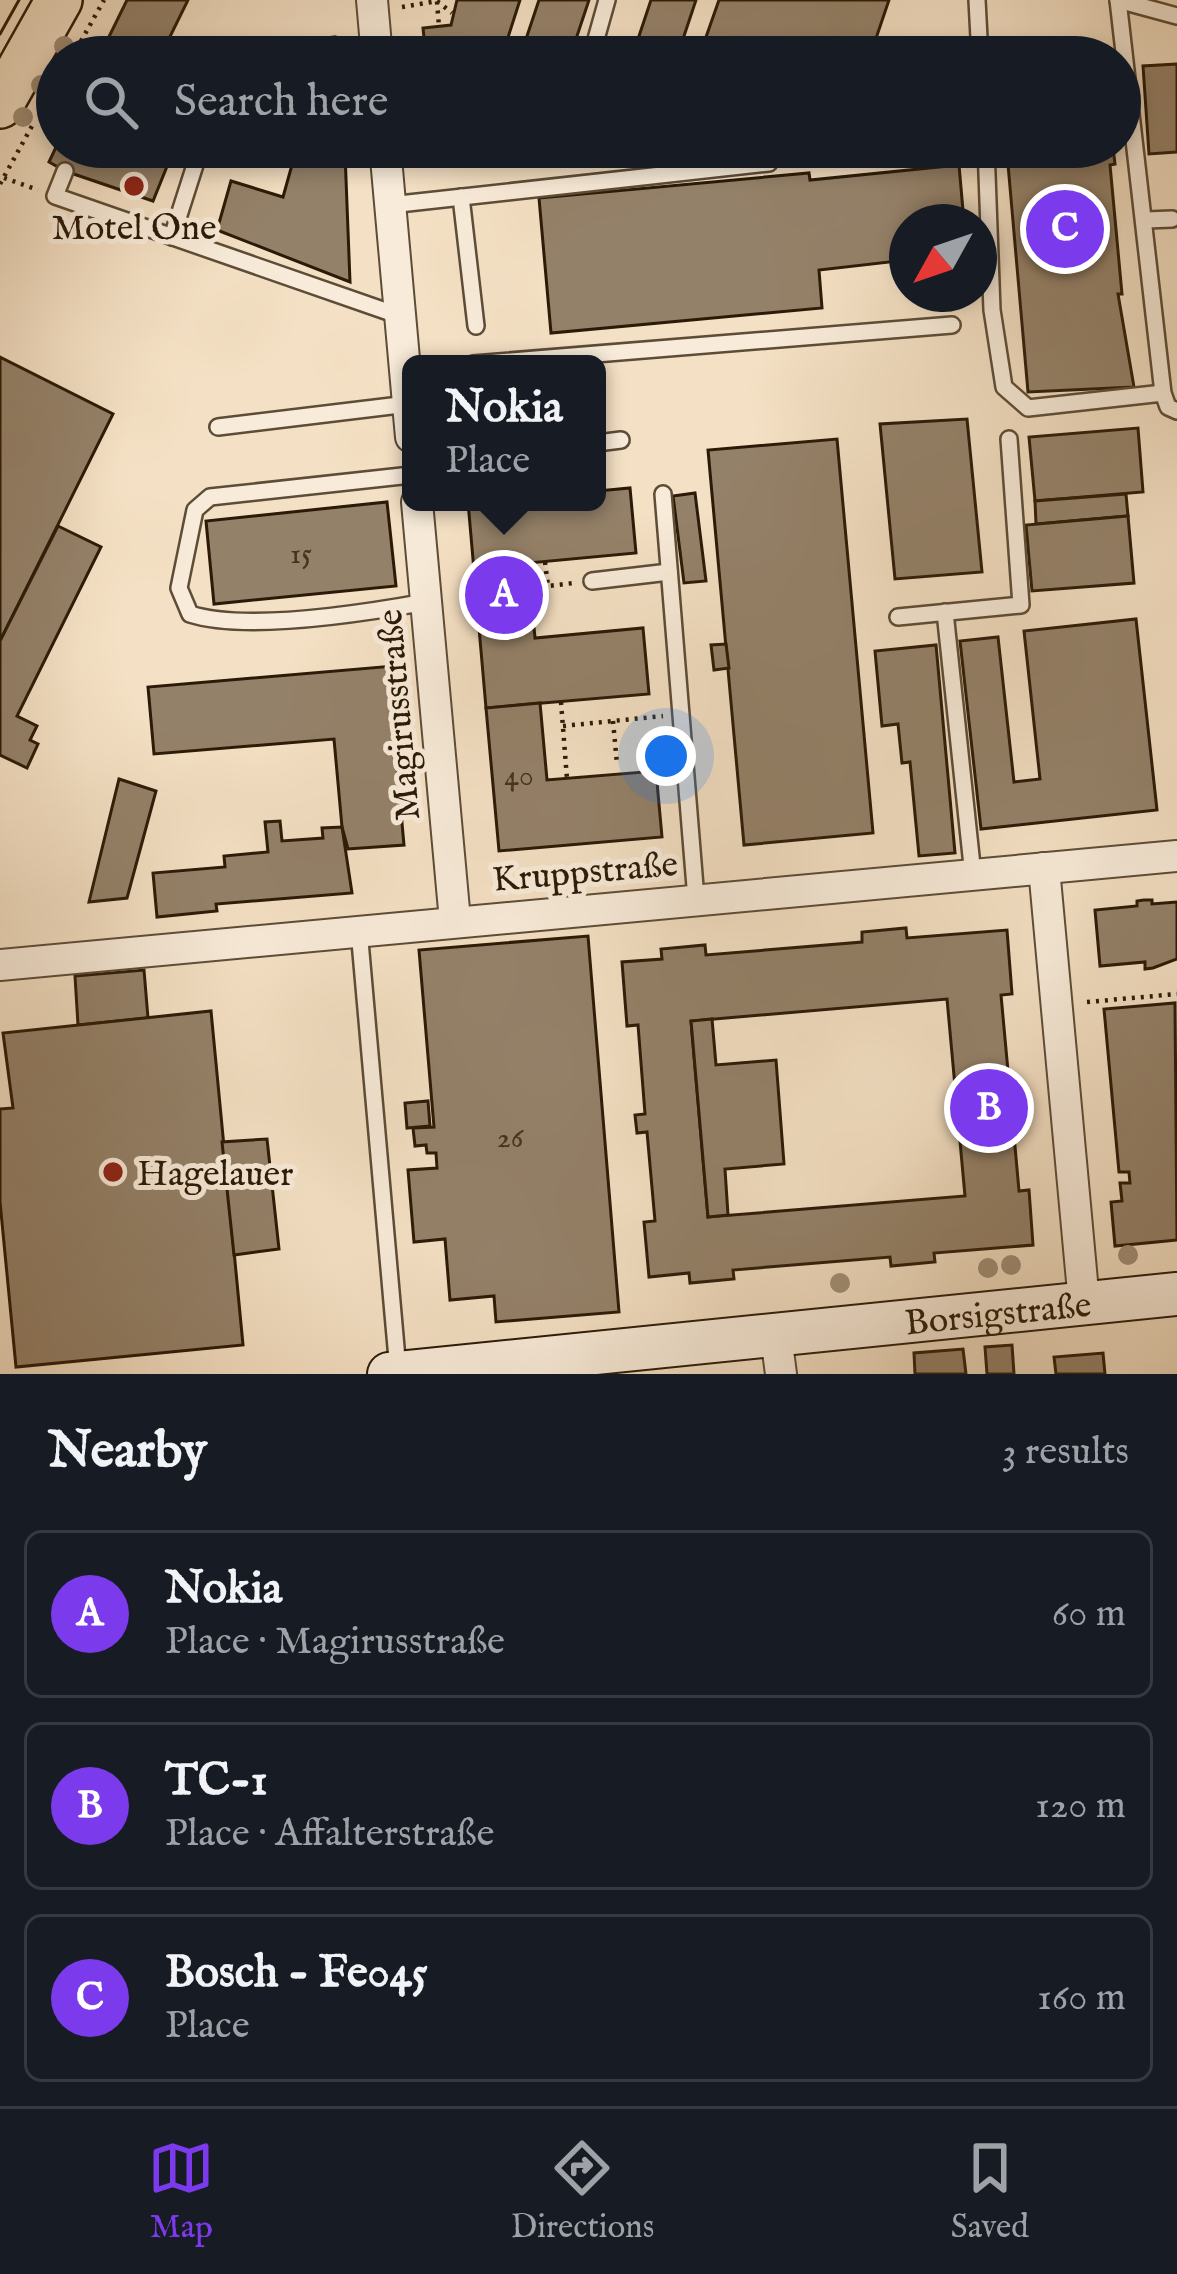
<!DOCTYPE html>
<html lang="en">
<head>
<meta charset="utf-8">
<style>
  :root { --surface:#171b24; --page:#20242c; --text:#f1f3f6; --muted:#9ea1a6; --line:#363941; --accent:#7c3aed }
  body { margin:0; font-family:"IM FELL English",serif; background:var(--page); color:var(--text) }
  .compass { position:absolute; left:889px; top:204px; width:108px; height:108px; border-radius:50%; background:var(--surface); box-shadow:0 6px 18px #0003; rotate:230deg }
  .you { position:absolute; left:666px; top:756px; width:42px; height:42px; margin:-30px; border:9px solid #fff; border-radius:50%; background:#1a73e8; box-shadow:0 0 0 18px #1a73e833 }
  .badge { display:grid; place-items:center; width:78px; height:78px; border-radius:50%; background:var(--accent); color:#fff; font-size:39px; font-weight:700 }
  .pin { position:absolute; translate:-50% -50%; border:6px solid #fff; box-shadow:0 3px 12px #0006 }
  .popup { position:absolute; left:402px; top:355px; width:204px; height:156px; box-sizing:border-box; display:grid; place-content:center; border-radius:18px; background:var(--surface); filter:drop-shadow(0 3px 9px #0005); font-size:39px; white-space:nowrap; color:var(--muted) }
  .popup b { font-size:45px; color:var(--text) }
  .popup::after { content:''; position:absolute; left:50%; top:100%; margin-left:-24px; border:24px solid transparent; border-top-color:var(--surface) }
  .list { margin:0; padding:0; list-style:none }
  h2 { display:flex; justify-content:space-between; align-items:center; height:156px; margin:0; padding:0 48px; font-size:51px }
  h2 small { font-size:39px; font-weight:400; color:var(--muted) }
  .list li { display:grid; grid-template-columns:78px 1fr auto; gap:36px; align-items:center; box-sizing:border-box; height:168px; margin:0 24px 24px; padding:0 24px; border:3px solid var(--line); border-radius:18px }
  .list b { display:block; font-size:45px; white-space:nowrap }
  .list p { margin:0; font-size:39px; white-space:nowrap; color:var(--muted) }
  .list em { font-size:39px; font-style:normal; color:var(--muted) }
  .icon { flex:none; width:66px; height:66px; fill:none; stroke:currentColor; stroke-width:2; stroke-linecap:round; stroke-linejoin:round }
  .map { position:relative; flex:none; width:1177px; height:1374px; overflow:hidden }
  .search { position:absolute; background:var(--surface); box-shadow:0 6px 18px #0003; left:36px; right:36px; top:36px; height:132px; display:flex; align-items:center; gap:30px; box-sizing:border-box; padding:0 42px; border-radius:66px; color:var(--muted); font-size:45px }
  .sheet { height:732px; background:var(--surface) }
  nav { display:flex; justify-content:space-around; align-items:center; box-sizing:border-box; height:168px; border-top:3px solid var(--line); background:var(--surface); font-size:33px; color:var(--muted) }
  nav a { display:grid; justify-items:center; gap:6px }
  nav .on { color:var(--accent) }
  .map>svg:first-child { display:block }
</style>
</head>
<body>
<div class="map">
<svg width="1177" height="1374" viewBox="0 0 1177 1374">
  <rect width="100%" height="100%" fill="#f4e0c4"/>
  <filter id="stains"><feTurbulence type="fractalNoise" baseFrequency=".00167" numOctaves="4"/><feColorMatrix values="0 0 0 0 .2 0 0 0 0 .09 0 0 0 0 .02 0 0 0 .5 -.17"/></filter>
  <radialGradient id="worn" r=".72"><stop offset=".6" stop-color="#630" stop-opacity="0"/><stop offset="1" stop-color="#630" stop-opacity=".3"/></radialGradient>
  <!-- building -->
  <g fill="#948169" stroke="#2b1a07" stroke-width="3" fill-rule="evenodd">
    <path d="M127,0H188L160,57H99Z"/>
    <path d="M457,0H520L502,56L426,57L423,28L451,25Z"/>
    <path d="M539,0H589L570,57H520Z"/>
    <path d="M651,0H696L677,57H632Z"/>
    <path d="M719,0H889L871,53L882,57H699Z"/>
    <path d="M335,37L337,57H298L297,41Z"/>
    <path d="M1177,64V152L1149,154L1143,66Z"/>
    <path d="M57,145L150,147L172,154L153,201L65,171L49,162Z"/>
    <path d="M297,147H330L345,153L350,282L217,230L231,181L283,197Z"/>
    <path d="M1023,147H1113L1115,164L1110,165L1122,294H1118L1134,387L1028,392L1007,153L1023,152Z"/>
    <path d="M959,165L964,222H907V260L819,270L822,308L551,333L539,198L809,173L810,180Z"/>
    <path d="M0,357L113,414L0,641Z"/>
    <path d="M967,419L982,572L895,579L880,424Z"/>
    <path d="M1138,428L1143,492L1035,501L1029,437Z"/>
    <path d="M837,439L873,833L744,845L708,450Z"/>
    <path d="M630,488L636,553L528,563L535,638L643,628L649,694L486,708L468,502H597V491Z"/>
    <path d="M695,493L706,581L684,583L673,496Z"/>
    <path d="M1126,494L1128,516L1036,524L1035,501Z"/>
    <path d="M387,502L396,586L214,604L206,521Z"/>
    <path d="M1128,516L1134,583L1032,591L1026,525Z"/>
    <path d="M58,526L101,547L17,716L37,726L30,740L38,744L27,768L0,755V641Z"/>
    <path d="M1136,619L1157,810L981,829L960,641L998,637L1014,782L1040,779L1024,631Z"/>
    <path d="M726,644L729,668L714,670L711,645Z"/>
    <path d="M936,645L955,853L919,856L910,762L902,763L898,724L882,726L875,651Z"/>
    <path d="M405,665L411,732L394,734L404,845L348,849L342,827L334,739L154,754L148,687Z"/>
    <path d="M540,703L547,780L656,771L662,837L499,851L486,708Z"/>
    <path d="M119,779L156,791L127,898L89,902Z"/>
    <path d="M280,821L282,841L323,838L322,828L342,827L352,893L216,904L217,911L157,917L153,873L225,867L224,856L268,852L265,822Z"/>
    <path d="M1144,900H1152V904L1177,902V959L1153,968L1145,969V962L1100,966L1095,910L1137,906V901Z"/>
    <path d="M906,928L907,938L1007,930L1012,994L1001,995L1009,1082L1019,1081L1021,1102L1023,1124H1013L1019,1191L1029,1190L1033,1245L934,1253L935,1262L891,1266L890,1257L733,1270L734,1279L690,1283L689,1273L649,1277L644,1222L655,1221L647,1132L637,1133L635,1115L645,1114L638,1025L627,1026L622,962L662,959L661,949L705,945L706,955L862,942V932ZM947,999L965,1196L708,1217L691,1021Z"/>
    <path d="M588,936L619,1312L496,1322L494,1296L450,1300L445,1239L414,1242L408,1170L437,1168L436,1153H427L426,1145L415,1146L413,1128L434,1127L419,950Z"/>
    <path d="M144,970L148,1018L78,1025L75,976Z"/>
    <path d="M1175,1003L1177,1240L1115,1246L1111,1202L1122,1201L1120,1183H1130L1129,1172H1119L1104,1009Z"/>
    <path d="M211,1011L243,1345L16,1367L0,1202V1109L13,1108L3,1033Z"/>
    <path d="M712,1019L716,1065L776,1060L784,1164L725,1169L728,1215L708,1217L691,1021Z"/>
    <path d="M428,1101L430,1126L407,1128L405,1103Z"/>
    <path d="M267,1139L279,1249L234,1255L222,1142Z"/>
    <path d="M1012,1345L1014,1374H987L985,1347Z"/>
    <path d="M963,1349L966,1374H915L914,1353Z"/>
    <path d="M1103,1353L1105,1374H1056L1054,1357Z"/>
  </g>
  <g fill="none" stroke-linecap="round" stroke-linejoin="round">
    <defs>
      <g id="service">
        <path d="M977,0L980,57"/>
        <path d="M1118,0L1163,393L1168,407L1177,411"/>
        <path d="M1118,0L1177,16"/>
        <path d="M591,57L607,0"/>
        <path d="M986,147L992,310L1004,387L1028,408L1163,393"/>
        <path d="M65,171L55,196L400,316"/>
        <path d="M461,197L476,326"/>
        <path d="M390,205L769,163"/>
        <path d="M1146,220L1172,219"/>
        <path d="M172,237L195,165"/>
        <path d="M473,364L952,325"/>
        <path d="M218,427L408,404"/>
        <path d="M597,443L621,440"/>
        <path d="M411,475L210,497L195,510L179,588L190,614C246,632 365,613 426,602"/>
        <path d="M663,494L696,899"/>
        <path d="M592,581L669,572"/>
        <path d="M945,612L973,875"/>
        <path d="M898,617L1021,605L1009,439"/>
        <path d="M359,930L398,1370"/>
      </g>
      <g id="minor">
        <path d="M372,0L377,57"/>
        <path d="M385,147L411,437"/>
        <path d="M417,502L455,921"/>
        <path d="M1044,868L1084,1303"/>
        <path d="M0,965L1177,856"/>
        <path d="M776,1336L781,1374"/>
      </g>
      <g id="secondary">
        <path id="s1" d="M389,1374L1177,1294"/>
      </g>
      <path id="primary" d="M0,105L59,0"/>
    </defs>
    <!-- service casing -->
    <use href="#service" stroke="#5d4c36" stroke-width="20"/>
    <!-- minor casing -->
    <use href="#minor" stroke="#5d4c36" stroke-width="34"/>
    <!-- secondary casing -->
    <use href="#secondary" stroke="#2b1a07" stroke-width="46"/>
    <!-- primary casing -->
    <use href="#primary" stroke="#2b1a07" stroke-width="50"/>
    <!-- path -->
    <g stroke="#2b1a07" stroke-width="4.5" stroke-dasharray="3 6" stroke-linecap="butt">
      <path d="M437,1L452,13"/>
      <path d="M402,7L437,1L439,27"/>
      <path d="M77,49L97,57"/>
      <path d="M72,57L104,0"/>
      <path d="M4,178L38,190"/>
      <path d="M0,184L32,126"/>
      <path d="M545,562L548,586L574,583"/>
      <path d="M561,702L567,779"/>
      <path d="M613,721L617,764"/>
      <path d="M563,726L663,716"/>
      <path d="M1087,1002L1177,994"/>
    </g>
    <!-- service -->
    <use href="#service" stroke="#f8ebd9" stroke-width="15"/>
    <!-- minor -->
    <use href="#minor" stroke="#f8ebd9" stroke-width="30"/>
    <!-- secondary -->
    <use href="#secondary" stroke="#f8ebd9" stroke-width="42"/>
    <!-- primary -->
    <use href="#primary" stroke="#f4e0c4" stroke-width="45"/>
    <!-- tram -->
    <path stroke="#2b1a07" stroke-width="3" d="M0,34L19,0"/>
  </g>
  <!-- trees -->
  <g fill="#a18e76">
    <circle cx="64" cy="46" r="10"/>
    <circle cx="41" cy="85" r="10"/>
    <circle cx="23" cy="117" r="10"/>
    <circle cx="1128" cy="1255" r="10"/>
    <circle cx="1011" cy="1265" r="10"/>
    <circle cx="988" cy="1268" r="10"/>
    <circle cx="840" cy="1283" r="10"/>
  </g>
  <!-- markers -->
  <g fill="#8f2418" stroke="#f8ebd9" stroke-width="4.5">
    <circle cx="134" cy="186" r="12"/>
    <circle cx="113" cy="1172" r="12"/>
  </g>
  <g text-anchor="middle" stroke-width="10" stroke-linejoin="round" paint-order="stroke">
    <!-- number labels -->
    <g font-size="30" fill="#453420">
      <text x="301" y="563">15</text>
      <text x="519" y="785">40</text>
      <text x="510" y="1147">26</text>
    </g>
    <!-- poi labels -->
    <g font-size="36" fill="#2b1a07" stroke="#f8ebd9">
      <text x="134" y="239">Motel One</text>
      <text x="137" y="1185" text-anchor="start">Hagelauer</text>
    </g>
    <!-- street labels -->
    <g font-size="36" fill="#2b1a07" stroke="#f8ebd9">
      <text transform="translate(397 715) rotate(-95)" y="13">Magirusstraße</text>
      <text transform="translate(585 870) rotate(-5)" y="13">Kruppstraße</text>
      <text dy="13" stroke="none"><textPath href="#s1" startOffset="612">Borsigstraße</textPath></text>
    </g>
  </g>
  <rect width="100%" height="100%" filter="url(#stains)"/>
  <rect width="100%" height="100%" fill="url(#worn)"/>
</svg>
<svg class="compass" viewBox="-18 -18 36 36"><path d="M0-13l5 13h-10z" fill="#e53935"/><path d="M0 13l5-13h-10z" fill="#9ea1a6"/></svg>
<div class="you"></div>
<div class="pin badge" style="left:504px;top:595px">A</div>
<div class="popup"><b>Nokia</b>Place</div>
<div class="pin badge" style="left:989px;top:1108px">B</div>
<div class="pin badge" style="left:1065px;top:229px">C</div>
<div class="search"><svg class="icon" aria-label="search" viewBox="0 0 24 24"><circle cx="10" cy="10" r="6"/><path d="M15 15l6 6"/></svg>Search here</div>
</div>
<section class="sheet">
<h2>Nearby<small>3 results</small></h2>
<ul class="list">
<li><span class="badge">A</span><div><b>Nokia</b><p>Place · Magirusstraße</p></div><em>60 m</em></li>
<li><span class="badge">B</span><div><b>TC-1</b><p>Place · Affalterstraße</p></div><em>120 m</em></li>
<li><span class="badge">C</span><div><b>Bosch - Fe045</b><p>Place</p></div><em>160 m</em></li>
</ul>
</section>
<nav>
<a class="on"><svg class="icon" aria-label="map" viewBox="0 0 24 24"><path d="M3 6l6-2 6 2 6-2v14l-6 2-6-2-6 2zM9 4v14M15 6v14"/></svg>Map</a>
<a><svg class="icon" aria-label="directions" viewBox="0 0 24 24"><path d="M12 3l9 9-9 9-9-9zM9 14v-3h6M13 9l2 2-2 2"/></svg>Directions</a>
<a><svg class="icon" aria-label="saved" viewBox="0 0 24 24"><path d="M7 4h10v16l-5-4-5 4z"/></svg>Saved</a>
</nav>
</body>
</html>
